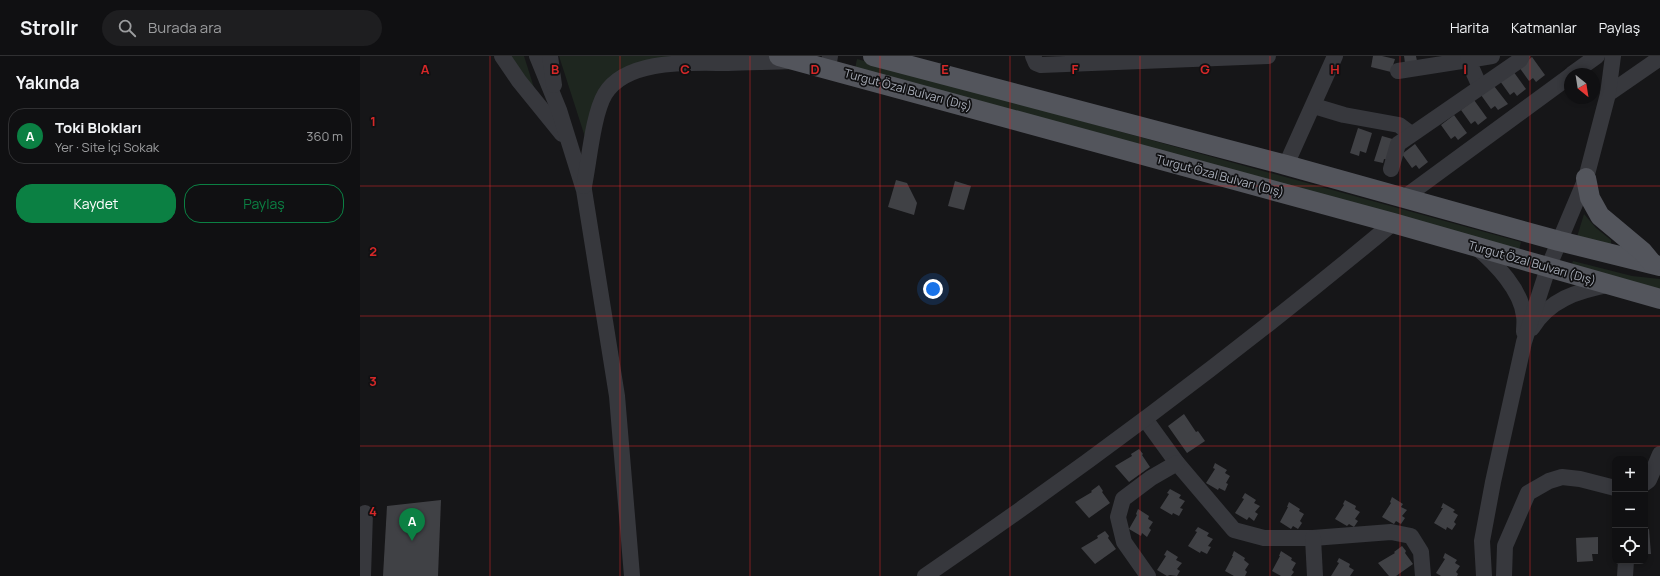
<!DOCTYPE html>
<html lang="tr">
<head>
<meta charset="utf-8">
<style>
  :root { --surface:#101012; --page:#1e1e20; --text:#f1f3f6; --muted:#9c9d9f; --line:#303032; --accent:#0b8043 }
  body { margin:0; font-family:Manrope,sans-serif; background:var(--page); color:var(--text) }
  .controls { position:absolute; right:12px; bottom:12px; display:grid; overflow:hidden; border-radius:8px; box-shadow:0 2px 6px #0003 }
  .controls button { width:36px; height:36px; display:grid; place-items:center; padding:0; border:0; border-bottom:1px solid var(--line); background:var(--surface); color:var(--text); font:20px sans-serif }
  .compass { position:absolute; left:1204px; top:12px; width:36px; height:36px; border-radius:50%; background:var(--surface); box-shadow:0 2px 6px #0003; rotate:150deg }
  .you { position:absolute; left:573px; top:233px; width:14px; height:14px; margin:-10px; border:3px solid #fff; border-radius:50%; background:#1a73e8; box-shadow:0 0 0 6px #1a73e833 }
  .badge { display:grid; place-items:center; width:26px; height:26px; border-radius:50%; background:var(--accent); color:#fff; font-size:13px; font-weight:700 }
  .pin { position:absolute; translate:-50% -33px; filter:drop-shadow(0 1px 2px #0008) }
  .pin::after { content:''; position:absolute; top:21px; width:14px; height:12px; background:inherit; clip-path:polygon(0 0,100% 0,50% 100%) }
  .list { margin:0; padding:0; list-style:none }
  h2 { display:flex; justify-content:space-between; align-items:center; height:52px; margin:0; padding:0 16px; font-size:17px }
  h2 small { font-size:13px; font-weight:400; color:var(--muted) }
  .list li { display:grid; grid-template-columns:26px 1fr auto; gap:12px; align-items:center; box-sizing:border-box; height:56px; margin:0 8px 8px; padding:0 8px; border:1px solid var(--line); border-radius:16px }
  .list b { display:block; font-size:15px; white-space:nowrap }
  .list p { margin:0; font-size:13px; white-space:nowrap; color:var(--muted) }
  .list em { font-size:13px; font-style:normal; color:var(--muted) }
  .actions { display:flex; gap:8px; padding:12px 16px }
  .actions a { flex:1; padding:9px 0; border:1px solid var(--accent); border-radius:16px; text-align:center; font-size:14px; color:var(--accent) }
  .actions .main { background:var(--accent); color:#fff }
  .icon { flex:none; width:22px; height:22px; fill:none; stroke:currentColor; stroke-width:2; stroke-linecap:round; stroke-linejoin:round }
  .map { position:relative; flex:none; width:1300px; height:520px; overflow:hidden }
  header { display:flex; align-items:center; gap:24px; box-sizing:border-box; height:56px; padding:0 20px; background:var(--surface); border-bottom:1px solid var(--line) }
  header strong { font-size:19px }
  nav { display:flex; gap:22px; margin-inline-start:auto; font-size:14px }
  .search { width:280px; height:36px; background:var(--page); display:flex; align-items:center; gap:10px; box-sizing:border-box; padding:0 14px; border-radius:22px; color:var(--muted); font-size:15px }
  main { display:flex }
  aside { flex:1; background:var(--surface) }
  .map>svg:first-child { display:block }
</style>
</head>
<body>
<header>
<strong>Strollr</strong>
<div class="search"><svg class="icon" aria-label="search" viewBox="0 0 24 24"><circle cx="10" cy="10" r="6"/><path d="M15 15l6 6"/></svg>Burada ara</div>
<nav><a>Harita</a><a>Katmanlar</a><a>Paylaş</a></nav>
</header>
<main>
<aside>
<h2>Yakında<small></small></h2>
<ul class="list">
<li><span class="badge">A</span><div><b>Toki Blokları</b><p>Yer · Site İçi Sokak</p></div><em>360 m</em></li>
</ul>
<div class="actions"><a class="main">Kaydet</a><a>Paylaş</a></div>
</aside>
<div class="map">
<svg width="1300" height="520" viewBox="0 0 1300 520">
  <rect width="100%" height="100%" fill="#161618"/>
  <!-- green -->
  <g fill="#1e261f">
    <path d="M149,0H164L176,38Z"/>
    <path d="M199,0H376L266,13L225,81Z"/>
    <path d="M497,3L1161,186L1159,194L495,13Z"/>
    <path d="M1224,158L1236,172L1251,184V190L1217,181Z"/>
    <path d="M1213,205L1272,220L1300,223V235L1211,211Z"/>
  </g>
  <!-- building -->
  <g fill="#404145">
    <path d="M1013,0H1022L1035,3L1031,16L1011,11Z"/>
    <path d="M1044,0H1056L1057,5L1045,7Z"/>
    <path d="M1172,1L1185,19L1176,26L1173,22L1169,25L1159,11Z"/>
    <path d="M1153,15L1166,33L1157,40L1154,36L1150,39L1140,25Z"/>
    <path d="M1134,30L1148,48L1138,54L1135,50L1131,53L1121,39Z"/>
    <path d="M1114,44L1127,62L1118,69L1115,65L1111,68L1101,54Z"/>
    <path d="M1094,59L1107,77L1098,84L1095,80L1091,83L1081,69Z"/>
    <path d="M998,72L1012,77L1006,97L1000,95L999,100L990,97Z"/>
    <path d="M1022,80L1036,84L1030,104L1024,103L1023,107L1014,105Z"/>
    <path d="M1055,88L1068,106L1059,113L1056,109L1052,112L1042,98Z"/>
    <path d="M536,124L547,127L557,147L554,159L528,151Z"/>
    <path d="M595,125L611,130L604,154L588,150Z"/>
    <path d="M824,358L836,376L838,375L845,385L827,397L808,370Z"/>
    <path d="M779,393L783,398L782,399L790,411L769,426L755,410L772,400L771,398Z"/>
    <path d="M855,407L867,414L865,417L870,420L866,427L868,428L865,435L859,432L858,434L846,427L855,413L853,412Z"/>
    <path d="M739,429L743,435L742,436L750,447L729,462L715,446L732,436L731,435Z"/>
    <path d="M810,433L821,439L819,442L825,445L820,452L823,453L819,460L813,457L812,459L800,452L809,438L807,437Z"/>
    <path d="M885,437L896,444L894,447L900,450L895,456L898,458L894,465L889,461L887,464L875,457L884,443L882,442Z"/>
    <path d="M1032,441L1043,448L1041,451L1047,454L1042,460L1045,462L1041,468L1036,465L1034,468L1022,461L1031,447L1030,446Z"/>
    <path d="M81,444L78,520H23L27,450Z"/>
    <path d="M985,444L996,450L995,453L1000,456L995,463L998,465L994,471L989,468L987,470L975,463L984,449L983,448Z"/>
    <path d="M929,446L940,453L939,455L944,458L940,465L942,467L938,473L933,470L931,473L920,466L928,451H927Z"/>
    <path d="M1083,447L1095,454L1093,456L1098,459L1094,466L1096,468L1092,474L1087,471L1086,474L1074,467L1083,452H1081Z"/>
    <path d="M778,453L789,460L788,463L793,466L789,472L791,474L787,481L782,477L781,480L769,473L777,459L776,458Z"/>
    <path d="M838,471L849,477L847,480L853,483L848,490L851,491L847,498L841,495L840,497L828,490L837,476L835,475Z"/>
    <path d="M1289,473L1291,498H1285V474Z"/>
    <path d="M745,475L749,480L748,482L756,493L735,508L721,492L738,482L737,480Z"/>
    <path d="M1238,481V498H1232L1233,505L1217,506L1216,482Z"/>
    <path d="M1042,490L1046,495L1045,497L1053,508L1036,520H1029L1018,507L1035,497L1034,496Z"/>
    <path d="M807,494L818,501L816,504L822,507L817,513L820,515L817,520L810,519L807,520L797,514L806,500L804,499Z"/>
    <path d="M874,495L885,502L884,504L889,508L885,514L887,516L885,520H874L865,515L873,500H872Z"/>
    <path d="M921,495L932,502L931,504L936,507L932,514L934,516L931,520H921L912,515L920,500H919Z"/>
    <path d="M1085,497L1097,504L1095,507L1100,510L1096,516L1098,518L1097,520H1081L1076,517L1085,503L1083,502Z"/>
    <path d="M979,502L990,508L989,511L994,514L990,520H971L979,507L977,506Z"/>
  </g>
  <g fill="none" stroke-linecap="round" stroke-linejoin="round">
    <!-- minor -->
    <g stroke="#37383d" stroke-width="16">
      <path d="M142,0L159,25L202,78"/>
      <path d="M177,0L199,54L224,134L257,340L272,520"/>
      <path d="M190,0L194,29"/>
      <path d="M673,0L676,7L681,9L908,0"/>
      <path d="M468,12L470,0"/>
      <path d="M1038,15L1108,4"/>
      <path d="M1212,18L1237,0"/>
      <path d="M1120,31L1108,4L1132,0"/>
      <path d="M1248,38L1300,2"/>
      <path d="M954,50L984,59L1039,69L1051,78"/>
      <path d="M926,109L975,0"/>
      <path d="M1031,113L1038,88L1160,4L1162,0"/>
      <path d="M224,130C229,106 233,58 245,38C267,2 332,7 368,7C389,6 411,6 432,5"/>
      <path d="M1045,141L1210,20"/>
      <path d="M1117,192C1136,208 1161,234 1164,260C1165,265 1164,271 1164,276"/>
      <path d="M1172,272C1189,244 1217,235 1248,229"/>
      <path d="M785,363L817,407L874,474L904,482H953L1031,476L1051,480L1061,496L1063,520"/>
      <path d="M1285,427L1289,424L1300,398"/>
      <path d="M953,482L955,520"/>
      <path d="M3,520L5,457"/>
      <path d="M565,520C726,410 883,292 1033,167"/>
      <path d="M788,520L764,486L758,461L763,443L791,422L817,407"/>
      <path d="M1124,520L1122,485L1133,426L1164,286L1188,212L1226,122L1248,38L1253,0"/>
      <path d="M1144,520L1145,490L1168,437L1189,425L1202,421L1220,423L1255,432"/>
      <path d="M1265,520L1266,505"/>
    </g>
    <!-- major -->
    <g stroke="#53555c" stroke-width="20">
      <path d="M419,0L1033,167L1300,243"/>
      <path d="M513,0L926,109L1199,185L1300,210"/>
      <path d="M1226,122L1230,142L1240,160L1283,196L1292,207"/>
    </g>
  </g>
  <!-- grid -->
  <path fill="none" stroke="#d62828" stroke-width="1" stroke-opacity="0.55" d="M130,0V520M260,0V520M390,0V520M520,0V520M650,0V520M780,0V520M910,0V520M1040,0V520M1170,0V520M0,130H1300M0,260H1300M0,390H1300"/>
  <g text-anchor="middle" stroke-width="3.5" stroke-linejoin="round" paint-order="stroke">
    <!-- street labels -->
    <g font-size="12" fill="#a8adb8" stroke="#111113">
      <text transform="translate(548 34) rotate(15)" y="4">Turgut Özal Bulvarı (Dış)</text>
      <text transform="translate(860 120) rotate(15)" y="4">Turgut Özal Bulvarı (Dış)</text>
      <text transform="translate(1172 207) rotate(16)" y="4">Turgut Özal Bulvarı (Dış)</text>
    </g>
  </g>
  <g font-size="13" text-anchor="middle" font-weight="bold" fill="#d62828" stroke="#111113" stroke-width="3.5" stroke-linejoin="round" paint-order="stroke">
    <text x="65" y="18">A</text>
    <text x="195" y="18">B</text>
    <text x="325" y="18">C</text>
    <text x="455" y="18">D</text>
    <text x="585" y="18">E</text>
    <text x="715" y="18">F</text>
    <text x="845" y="18">G</text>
    <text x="975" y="18">H</text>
    <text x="1105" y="18">I</text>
    <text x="13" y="70">1</text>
    <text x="13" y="200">2</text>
    <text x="13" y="330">3</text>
    <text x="13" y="460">4</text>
  </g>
</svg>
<div class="controls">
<button>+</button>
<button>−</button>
<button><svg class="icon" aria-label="locate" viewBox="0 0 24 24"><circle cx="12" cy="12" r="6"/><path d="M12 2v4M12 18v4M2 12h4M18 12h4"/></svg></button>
</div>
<svg class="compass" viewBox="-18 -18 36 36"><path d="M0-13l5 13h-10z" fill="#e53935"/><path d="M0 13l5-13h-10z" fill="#9c9d9f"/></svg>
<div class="you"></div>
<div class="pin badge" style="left:52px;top:485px">A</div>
</div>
</main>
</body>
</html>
